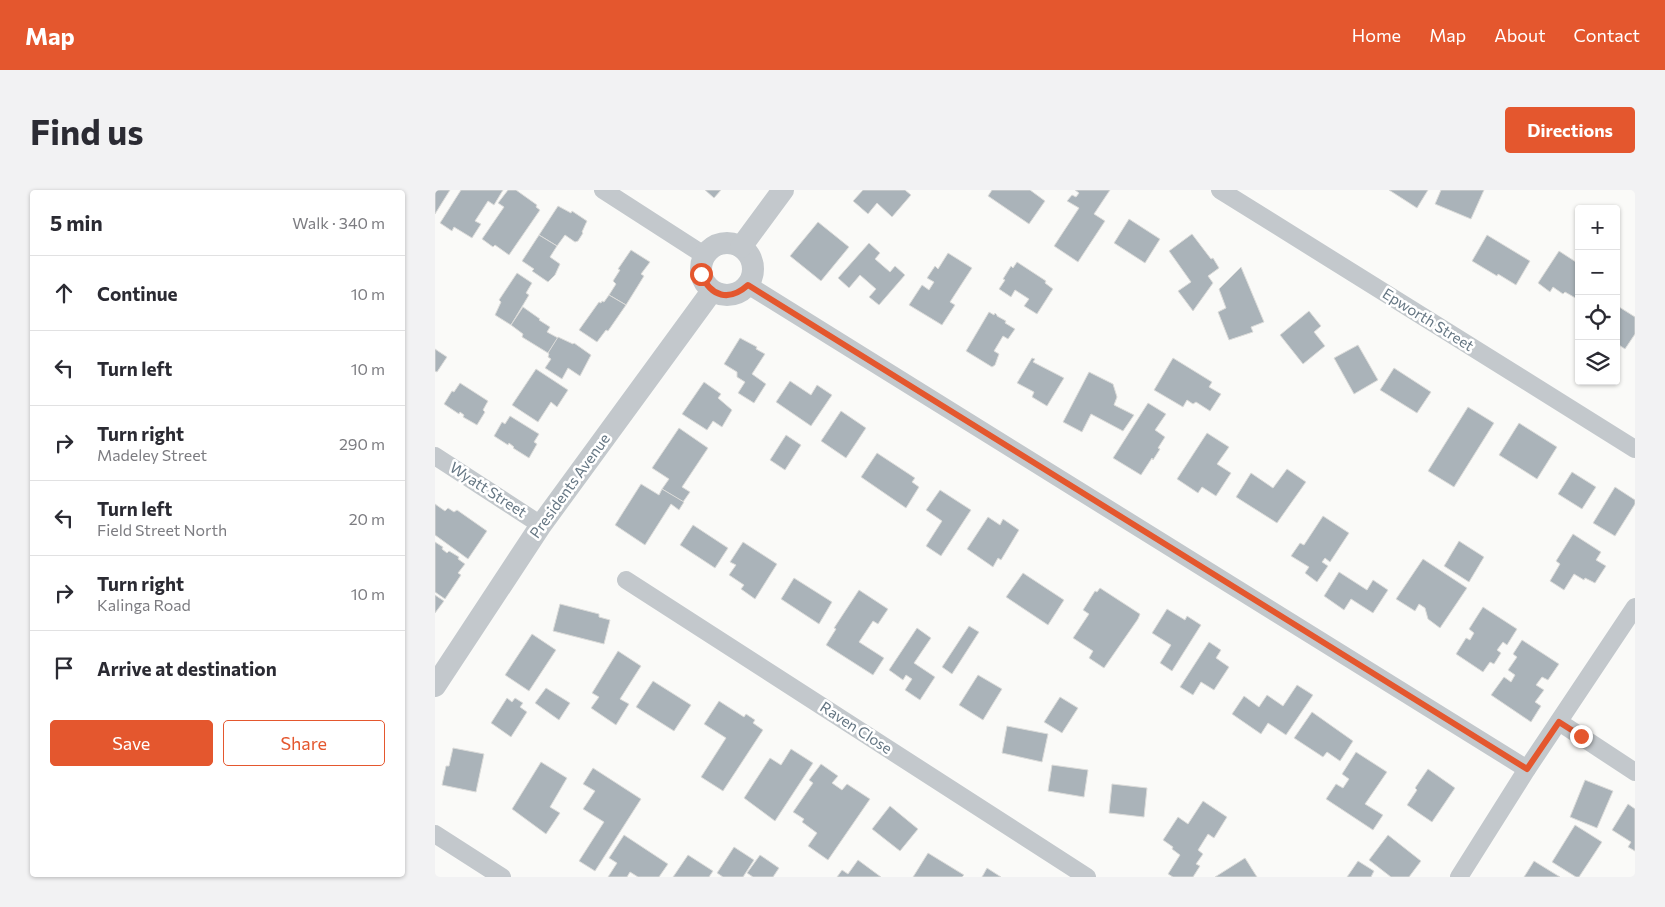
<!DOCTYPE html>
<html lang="en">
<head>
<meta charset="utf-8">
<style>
  :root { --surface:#fff; --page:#f2f2f3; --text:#2b2b33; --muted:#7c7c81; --line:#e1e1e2; --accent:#e4572e }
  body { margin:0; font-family:Commissioner,sans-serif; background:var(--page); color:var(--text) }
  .controls { position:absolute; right:15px; top:15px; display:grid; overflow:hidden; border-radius:5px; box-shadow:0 1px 4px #0004 }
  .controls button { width:45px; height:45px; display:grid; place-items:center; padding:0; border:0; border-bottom:1px solid var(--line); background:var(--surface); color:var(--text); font:25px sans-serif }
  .stop { position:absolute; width:15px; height:15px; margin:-11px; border:4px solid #e4572e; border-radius:50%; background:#fff }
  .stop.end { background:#e4572e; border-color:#fff; box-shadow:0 1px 5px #0008 }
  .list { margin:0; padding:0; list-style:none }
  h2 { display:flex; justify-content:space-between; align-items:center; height:65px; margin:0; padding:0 20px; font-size:21px }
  h2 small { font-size:16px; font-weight:400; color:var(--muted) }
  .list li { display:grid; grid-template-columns:32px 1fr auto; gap:15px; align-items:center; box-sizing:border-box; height:75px; padding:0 20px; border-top:1px solid var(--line) }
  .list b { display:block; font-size:19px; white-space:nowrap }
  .list p { margin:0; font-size:16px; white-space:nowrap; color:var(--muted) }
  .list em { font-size:16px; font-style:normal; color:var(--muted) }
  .actions { display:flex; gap:10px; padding:15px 20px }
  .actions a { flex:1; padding:11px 0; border:1px solid var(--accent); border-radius:5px; text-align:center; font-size:18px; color:var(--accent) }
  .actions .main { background:var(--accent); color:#fff }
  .icon { flex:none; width:28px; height:28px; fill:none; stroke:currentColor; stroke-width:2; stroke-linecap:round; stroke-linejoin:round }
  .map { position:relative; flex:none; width:1200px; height:687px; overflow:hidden; border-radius:5px }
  header { display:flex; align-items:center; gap:30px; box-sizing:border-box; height:70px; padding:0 25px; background:var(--accent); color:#fff }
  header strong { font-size:24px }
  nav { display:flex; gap:28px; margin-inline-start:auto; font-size:18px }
  .intro { display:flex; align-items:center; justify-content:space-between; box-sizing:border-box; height:120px; padding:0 30px }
  h1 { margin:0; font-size:35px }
  .button { padding:12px 22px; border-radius:5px; background:var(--accent); color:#fff; font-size:18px; font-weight:700 }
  main { display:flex; gap:30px; padding:0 30px }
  aside { flex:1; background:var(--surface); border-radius:5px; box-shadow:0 1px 4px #0004 }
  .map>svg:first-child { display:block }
</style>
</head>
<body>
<header>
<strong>Map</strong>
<nav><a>Home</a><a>Map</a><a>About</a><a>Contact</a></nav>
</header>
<div class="intro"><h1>Find us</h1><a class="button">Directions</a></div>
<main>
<aside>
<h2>5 min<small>Walk · 340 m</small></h2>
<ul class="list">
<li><svg class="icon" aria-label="ahead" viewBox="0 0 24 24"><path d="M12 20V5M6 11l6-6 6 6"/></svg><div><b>Continue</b></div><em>10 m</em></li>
<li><svg class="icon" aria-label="left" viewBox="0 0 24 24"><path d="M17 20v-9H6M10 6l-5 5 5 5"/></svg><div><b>Turn left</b></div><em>10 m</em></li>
<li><svg class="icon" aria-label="right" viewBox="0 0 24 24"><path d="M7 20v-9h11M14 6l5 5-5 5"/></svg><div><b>Turn right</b><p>Madeley Street</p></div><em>290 m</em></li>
<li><svg class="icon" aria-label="left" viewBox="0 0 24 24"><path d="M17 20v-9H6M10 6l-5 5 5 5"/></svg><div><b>Turn left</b><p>Field Street North</p></div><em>20 m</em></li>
<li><svg class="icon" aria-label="right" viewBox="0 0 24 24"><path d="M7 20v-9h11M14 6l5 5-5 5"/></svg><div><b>Turn right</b><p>Kalinga Road</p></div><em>10 m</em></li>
<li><svg class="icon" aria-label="arrive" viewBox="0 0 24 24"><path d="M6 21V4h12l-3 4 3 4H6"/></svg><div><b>Arrive at destination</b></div></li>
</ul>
<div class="actions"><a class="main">Save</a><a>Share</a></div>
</aside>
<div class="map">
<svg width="1200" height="687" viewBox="0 0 1200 687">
  <rect width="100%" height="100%" fill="#fafaf8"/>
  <!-- building -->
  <g fill="#aab3b9" stroke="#dcdcda">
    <path d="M0,0H15L0,24Z"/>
    <path d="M26,0H68L59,15L53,11L40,31L46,34L37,48L19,37L17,41L5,33Z"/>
    <path d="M73,0H81L102,15L101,17L105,20L74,65L60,55L58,57L47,49L69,17L63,13Z"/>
    <path d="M270,0H286L279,8Z"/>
    <path d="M428,0H470L476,5L457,27L442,13L433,24L418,11Z"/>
    <path d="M557,0H595L610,11L594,34L553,6Z"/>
    <path d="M640,0H675L659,24L670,31L643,72L619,56L644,18L632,11L637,5L641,7L644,3Z"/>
    <path d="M954,0H993L982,18Z"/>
    <path d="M1006,0H1049L1036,29L1000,14Z"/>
    <path d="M123,16L136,23L137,21L152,31L147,42L148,43L143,51L140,52L130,45L122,56L104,45Z"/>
    <path d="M694,29L725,49L710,73L679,53Z"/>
    <path d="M383,32L414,57L386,91L355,66Z"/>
    <path d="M757,44L776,69L778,68L784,78L773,86L778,93L758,121L743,101L756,92L734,61Z"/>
    <path d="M104,45L122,56L115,67L125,74L120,85L113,92L97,81L99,79L87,71Z"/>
    <path d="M1052,45L1095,71L1081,95L1063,84L1062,86L1037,71Z"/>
    <path d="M434,53L445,63L440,69L455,82L460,76L470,85L444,115L434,107L441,99L425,85L414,98L403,88Z"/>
    <path d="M196,60L215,72L206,84L209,86L191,115L174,105L181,94L178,91L185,80L183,79Z"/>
    <path d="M1124,61L1144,74V110L1130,102L1128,104L1118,97L1115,102L1103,93Z"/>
    <path d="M513,63L537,78L515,112L520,115L507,135L474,115L487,95L494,100L499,92L492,88L500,76L503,79Z"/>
    <path d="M582,72L611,91L610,93L618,99L602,124L589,116L594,109L580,100L576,107L564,99L570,90L568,89L576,76L578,78Z"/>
    <path d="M806,77L829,132L816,137L818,142L794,150L783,122L791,118L784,99Z"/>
    <path d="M82,83L97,93L91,103L94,105L76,135L60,125L66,112L64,110Z"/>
    <path d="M174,105L191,115L173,141L171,140L162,152L144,140L164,112L166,113L167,111L169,112Z"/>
    <path d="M1181,115L1200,127V144L1190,159L1181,153Z"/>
    <path d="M88,117L105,129L104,130L115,137L112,142L123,148L113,163L87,147L88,144L76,135Z"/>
    <path d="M874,121L886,136L879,142L890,156L868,174L845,145Z"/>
    <path d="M554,122L559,125L560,123L562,125V126L571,131L570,133L580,139L573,149L568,146L559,161L564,164L560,175L557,177L531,161Z"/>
    <path d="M123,147L138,154L139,153L156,165L145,186L133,178L127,189L110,178L116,169L113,167L114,164L113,163Z"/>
    <path d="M305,148L322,157L321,159L330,164L317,184L331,194L319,213L303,203L310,192L302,187V182L289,174Z"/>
    <path d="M923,155L943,190L919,204L899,168Z"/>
    <path d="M0,159L12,167L2,182L0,181Z"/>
    <path d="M597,168L600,169L598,172L629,188L612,216L597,207L599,202L582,193Z"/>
    <path d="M738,168L777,192L774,197L786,204L775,221L761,212L758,214L752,210L748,217L719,200Z"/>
    <path d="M959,178L996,202L982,223L945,200Z"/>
    <path d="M101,179L133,200L122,217L116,212L103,232L77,215Z"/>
    <path d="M654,182L678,194L682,207L679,215L699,225L688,241L656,224L647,242L628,232Z"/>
    <path d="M355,191L376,205L382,195L397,205L376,236L341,212Z"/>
    <path d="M269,192L286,204L283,208L297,220L287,237L278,231L272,240L247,224Z"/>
    <path d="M25,193L53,211L48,220L50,222L42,235L28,227L29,225L25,222L24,224L9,214L17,201L19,202Z"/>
    <path d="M713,213L731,224L720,240L730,247L723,258L725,259L718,270L717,268L706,285L678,268Z"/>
    <path d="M1033,217L1059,233L1019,297L993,281Z"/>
    <path d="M406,221L431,238L411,268L386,251Z"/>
    <path d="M75,226L104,244L99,252L102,254L94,268L78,258L79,257L74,253L73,255L59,246L67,232L70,234Z"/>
    <path d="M1084,233L1122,257L1102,289L1064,265Z"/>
    <path d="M244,238L273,258L247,297L255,302L248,312L227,299L234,289L217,278Z"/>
    <path d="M772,243L794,257L782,274L796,283L781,306L767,297L763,303L742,289Z"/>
    <path d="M351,245L366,255L350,280L335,270Z"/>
    <path d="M442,263L480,288L477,292L484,297L471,318L426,287Z"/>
    <path d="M852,279L871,292L842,333L801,307L816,283L838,298Z"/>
    <path d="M1137,282L1161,297L1147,319L1123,304Z"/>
    <path d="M206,294L224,305L227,299L249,312L244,320L236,314L210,355L180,335Z"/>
    <path d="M1180,297L1200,310V314L1180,346L1158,333Z"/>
    <path d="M505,300L536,320L506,366L491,356L507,331L491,320Z"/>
    <path d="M0,314L10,321L13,318L19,322L22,320L52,341L33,369L0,345Z"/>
    <path d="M888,326L914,343L895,372L890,368L887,372L893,376L882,392L870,383L874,377L856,366L865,353L869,355Z"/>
    <path d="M553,327L565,335L568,329L584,340L566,370L563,368L558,377L532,359Z"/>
    <path d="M258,335L293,358L280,378L245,355Z"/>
    <path d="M1138,344L1166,362L1161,370L1171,376L1160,393L1150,388L1149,390L1139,384L1129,400L1115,391L1125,374L1121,371Z"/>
    <path d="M1024,351L1049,367L1034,392L1009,376Z"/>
    <path d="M0,352L8,357L7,359L12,363L14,361L24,367L23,369L30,374L23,383L26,385L10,409L0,402Z"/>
    <path d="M308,352L342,374L320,409L306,399L309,395L294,385L301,375L295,372Z"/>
    <path d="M988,369L1032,398L1005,438L993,429L990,418L984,414L980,421L961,409Z"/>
    <path d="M904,382L932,400L938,390L953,400L938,423L916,409L909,420L889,406Z"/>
    <path d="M588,383L629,410L613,435L571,407Z"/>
    <path d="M359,388L397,412L384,434L346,409Z"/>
    <path d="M665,398L705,424L703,429L669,478L654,468L658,461L638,448L654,424L648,420L660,401L662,402Z"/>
    <path d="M424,400L453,419L443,434L438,431L424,452L449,468L438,485L391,455L401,439L399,438Z"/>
    <path d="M0,405L9,411L0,423Z"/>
    <path d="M125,414L164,424V427L175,430L169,454L118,441Z"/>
    <path d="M1048,417L1082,439L1072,455L1068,452L1062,460L1066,463L1059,474L1055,472L1048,482L1021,464L1031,448L1035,450L1039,443L1034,439Z"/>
    <path d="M732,419L750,430L752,426L766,435L737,481L725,473L736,455L717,443Z"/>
    <path d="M534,436L544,442L517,484L507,477Z"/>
    <path d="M482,438L496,448L479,473L500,487L485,510L470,500L477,489L471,485L468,490L454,480Z"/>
    <path d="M97,444L121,460L94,501L70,485Z"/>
    <path d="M1087,450L1124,474L1113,490L1107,487L1101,495L1109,500L1100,512L1106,516L1096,532L1056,505L1069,487L1076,492L1080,485L1073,480L1082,467L1078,464Z"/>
    <path d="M774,452L786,460L781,468L794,477L779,500L766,492L758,505L745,497Z"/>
    <path d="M183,461L206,476L185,509L194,514L181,535L156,518L164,507L157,503Z"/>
    <path d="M543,485L567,499L548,530L524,515Z"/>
    <path d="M218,491L256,515L239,541L201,517Z"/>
    <path d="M862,495L878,505L851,545L833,533L826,544L797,524L809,506L824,517L832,505L848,516Z"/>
    <path d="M111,498L135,513L124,530L100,513Z"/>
    <path d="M625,507L643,518L627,543L609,532Z"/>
    <path d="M72,508L77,512L80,508L88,513L85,517L92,522L76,547L56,533Z"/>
    <path d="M284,511L309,527L311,524L320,530L318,533L328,540L288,601L266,587L291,548L269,534Z"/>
    <path d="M877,522L918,551L905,571L892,562L888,567L859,548Z"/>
    <path d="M572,536L613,544L607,572L567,563Z"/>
    <path d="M18,558L49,564L41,602L7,595L11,576H14Z"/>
    <path d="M356,559L378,573L340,631L309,608L335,568L346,575Z"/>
    <path d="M921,562L952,582L930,614L948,625L938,640L891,609L901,594L908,598L914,589L907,584Z"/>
    <path d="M106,572L132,588L115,617L125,623L111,644L77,619Z"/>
    <path d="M386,574L403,586L397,593L407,600L412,594L435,609L393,670L373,656L382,643L367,632L369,629L358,622L378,593L374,590Z"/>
    <path d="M617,575L653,580L649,607L613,601Z"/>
    <path d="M158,578L206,609L160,681L144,671L169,632L148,619L160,601L148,594Z"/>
    <path d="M993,579L1020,598L997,632L972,615L982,600L980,598Z"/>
    <path d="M1150,590L1178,601L1162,638L1135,627Z"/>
    <path d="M677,594L712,598L709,627L674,623Z"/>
    <path d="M768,611L792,627L779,648L773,644L763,660L768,664L761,674L765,676L758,687H738L733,684L745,665L737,659L738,657L728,650L743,627L753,634Z"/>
    <path d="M1193,614L1200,619V661L1193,657L1196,652L1177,640Z"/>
    <path d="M455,616L483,639L465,661L437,639Z"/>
    <path d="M1140,635L1167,652L1144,687H1141L1117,672Z"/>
    <path d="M189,645L233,674L224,687H203L195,682L192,687H173L182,673L174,668Z"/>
    <path d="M953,645L986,671L974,687H956L934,670Z"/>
    <path d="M299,657L319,670L308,687H288L282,683Z"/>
    <path d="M493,663L529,685L527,687H478Z"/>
    <path d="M253,665L278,681L274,687H238Z"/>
    <path d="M325,665L344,678L338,687H318L312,683Z"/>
    <path d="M810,668L822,687H780Z"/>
    <path d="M423,670L446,687H402L407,680L413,684Z"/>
    <path d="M923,671L939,681L936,687H912Z"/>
    <path d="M1099,671L1125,687H1089Z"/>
    <path d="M552,678L566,687H547Z"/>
  </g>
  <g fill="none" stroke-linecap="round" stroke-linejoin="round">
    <!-- minor -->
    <g stroke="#c3c8cc" stroke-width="18">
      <path d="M168,0L269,65"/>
      <path d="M785,0L1200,259"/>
      <path d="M313,95L1092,579"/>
      <path d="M0,266L106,335"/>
      <path d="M191,390L652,687"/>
      <path d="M1124,532L1200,582"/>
      <path d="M0,644L67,687"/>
      <path d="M1024,687L1092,579L1200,417"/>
    </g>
    <!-- tertiary -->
    <g stroke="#c3c8cc" stroke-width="22">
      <circle cx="292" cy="79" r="26"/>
      <path d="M306,57L348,0"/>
      <path d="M0,496L106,335L277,101"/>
    </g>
  </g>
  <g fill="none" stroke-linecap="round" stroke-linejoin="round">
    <!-- route -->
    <path stroke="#e4572e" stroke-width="6" d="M266,84C276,107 294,112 313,95L1092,579L1124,532L1146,546"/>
  </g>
  <g text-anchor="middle" stroke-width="5" stroke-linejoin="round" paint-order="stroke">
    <!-- street labels -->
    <g font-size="15" fill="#657683" stroke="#fff">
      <text transform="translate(993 130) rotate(32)" y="5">Epworth Street</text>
      <text transform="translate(135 296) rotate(-54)" y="5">Presidents Avenue</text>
      <text transform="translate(53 300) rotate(33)" y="5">Wyatt Street</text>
      <text transform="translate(421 538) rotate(33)" y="5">Raven Close</text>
    </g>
  </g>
</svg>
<div class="controls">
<button>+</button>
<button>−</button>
<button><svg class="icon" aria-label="locate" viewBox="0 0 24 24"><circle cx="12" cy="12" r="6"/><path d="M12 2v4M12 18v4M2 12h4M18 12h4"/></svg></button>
<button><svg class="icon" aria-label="layers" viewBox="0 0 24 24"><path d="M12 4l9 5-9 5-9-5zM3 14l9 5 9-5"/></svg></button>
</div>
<div class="stop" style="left:266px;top:84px"></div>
<div class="stop end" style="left:1146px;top:546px"></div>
</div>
</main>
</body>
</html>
